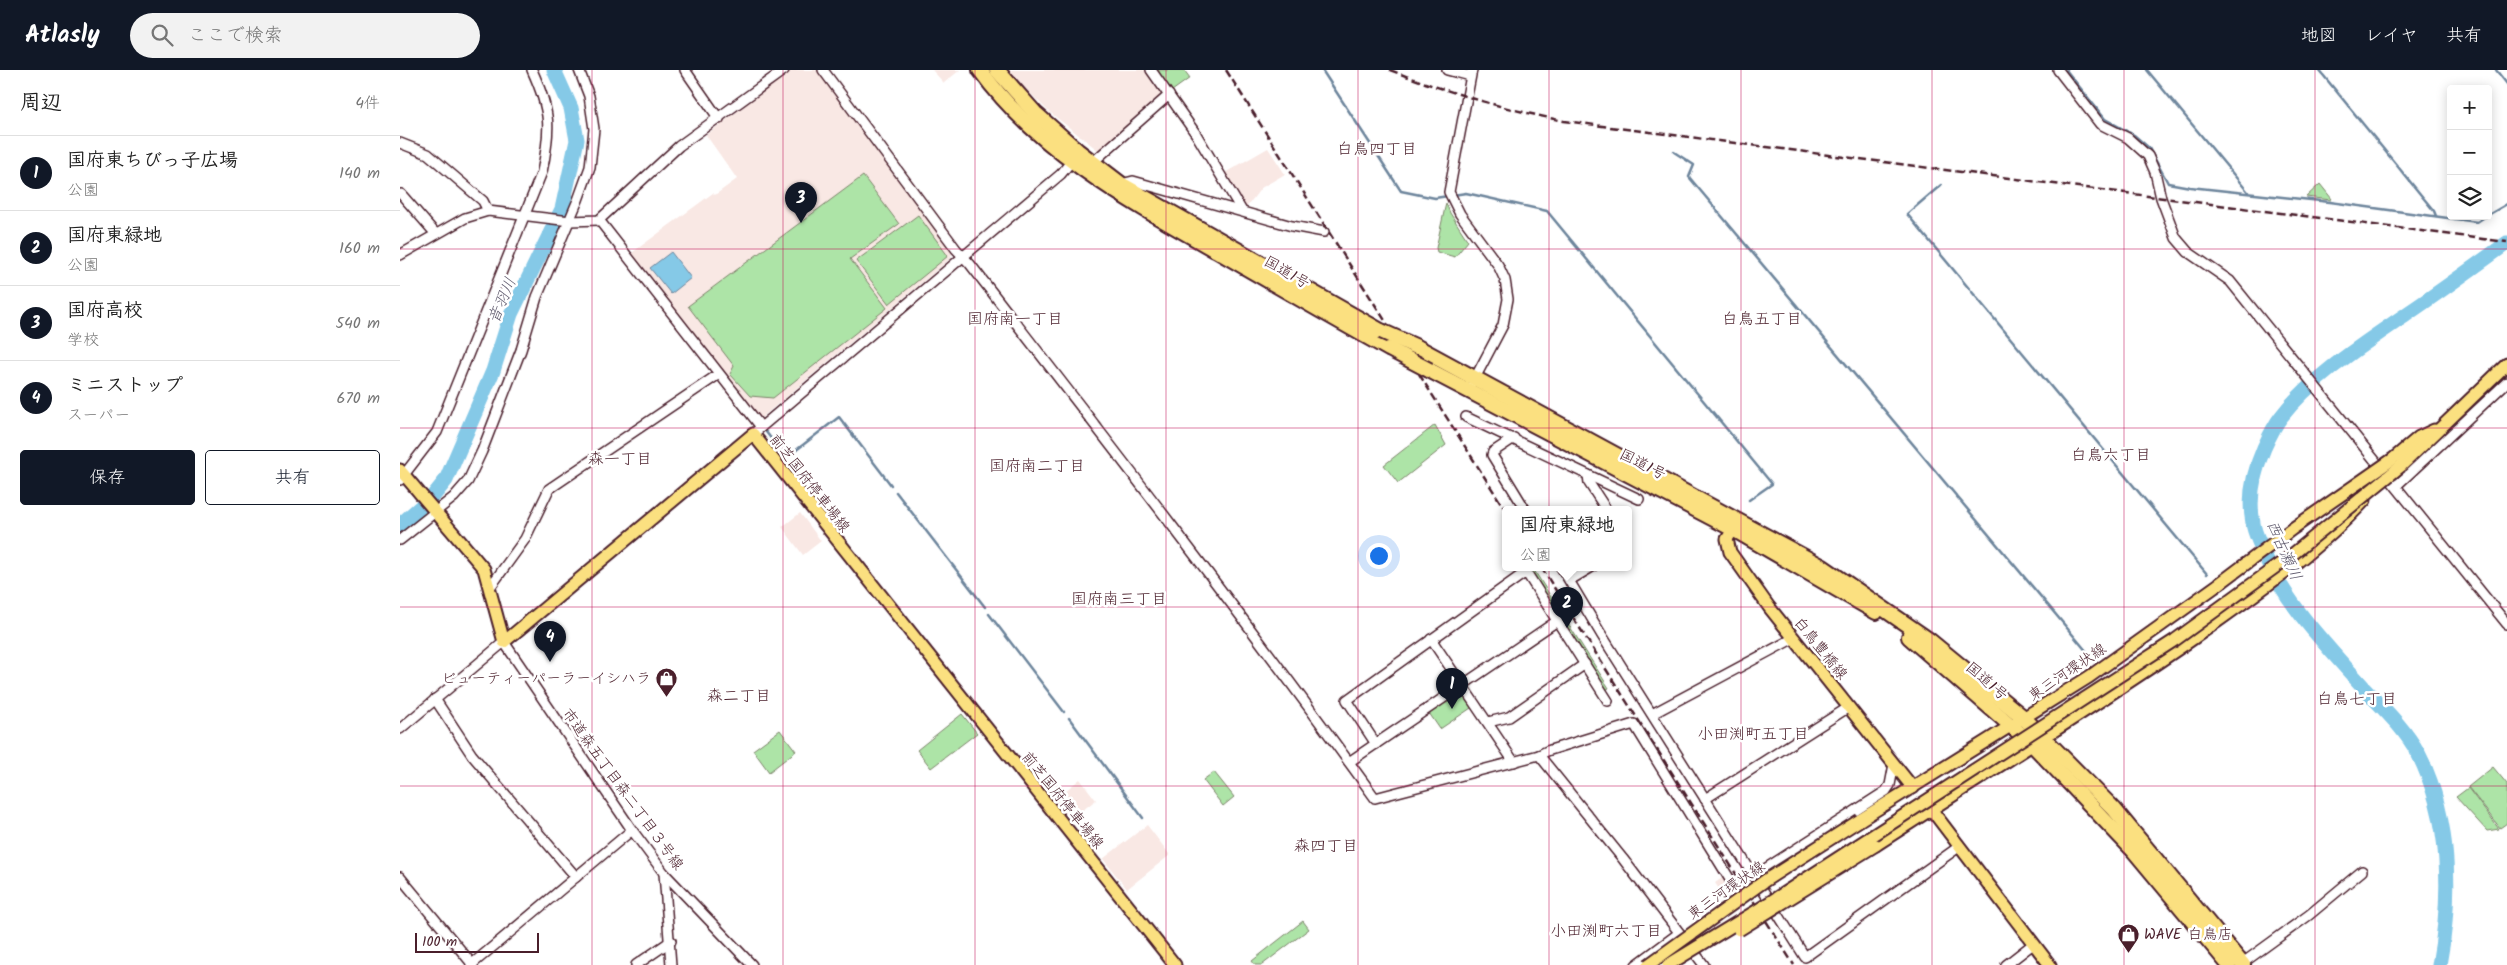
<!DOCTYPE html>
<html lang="ja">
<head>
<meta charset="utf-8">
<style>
  :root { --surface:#fff; --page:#f2f2f2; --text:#222; --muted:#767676; --line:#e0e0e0; --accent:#111827 }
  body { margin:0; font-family:Kalam,"Klee One",sans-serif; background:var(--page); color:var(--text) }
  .controls { position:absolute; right:15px; top:15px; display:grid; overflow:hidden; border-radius:5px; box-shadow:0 2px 12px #0003 }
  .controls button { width:45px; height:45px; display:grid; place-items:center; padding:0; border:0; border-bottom:1px solid var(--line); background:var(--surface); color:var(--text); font:25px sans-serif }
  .scale { position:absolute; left:15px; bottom:12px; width:124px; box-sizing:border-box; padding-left:5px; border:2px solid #4a1f2b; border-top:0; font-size:14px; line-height:18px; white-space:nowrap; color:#4a1f2b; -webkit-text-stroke:4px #fff; paint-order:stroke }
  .you { position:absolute; left:978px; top:485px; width:18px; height:18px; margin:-12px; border:4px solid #fff; border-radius:50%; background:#1a73e8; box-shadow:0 0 0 8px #1a73e833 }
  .badge { display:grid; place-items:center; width:32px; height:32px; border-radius:50%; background:var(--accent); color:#fff; font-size:16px; font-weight:700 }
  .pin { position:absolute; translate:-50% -41px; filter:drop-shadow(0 1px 2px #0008) }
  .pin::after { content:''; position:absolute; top:26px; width:18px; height:15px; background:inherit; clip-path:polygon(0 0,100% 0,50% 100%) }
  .popup { position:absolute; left:1102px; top:436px; width:130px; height:65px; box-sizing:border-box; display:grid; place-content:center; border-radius:5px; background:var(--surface); filter:drop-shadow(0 1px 4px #0005); font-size:16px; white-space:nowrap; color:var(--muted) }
  .popup b { font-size:19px; color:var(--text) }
  .popup::after { content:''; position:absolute; left:50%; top:100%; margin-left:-10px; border:10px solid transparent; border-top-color:var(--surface) }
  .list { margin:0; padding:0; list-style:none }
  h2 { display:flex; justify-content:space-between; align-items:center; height:65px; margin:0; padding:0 20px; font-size:21px }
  h2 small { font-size:16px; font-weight:400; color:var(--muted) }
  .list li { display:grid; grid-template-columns:32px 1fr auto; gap:15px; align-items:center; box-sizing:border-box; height:75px; padding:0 20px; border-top:1px solid var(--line) }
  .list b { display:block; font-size:19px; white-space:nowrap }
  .list p { margin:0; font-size:16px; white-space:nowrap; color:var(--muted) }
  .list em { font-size:16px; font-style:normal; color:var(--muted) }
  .actions { display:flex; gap:10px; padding:15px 20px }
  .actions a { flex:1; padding:11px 0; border:1px solid var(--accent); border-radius:5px; text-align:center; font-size:18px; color:var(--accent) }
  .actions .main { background:var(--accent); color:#fff }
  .icon { flex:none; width:28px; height:28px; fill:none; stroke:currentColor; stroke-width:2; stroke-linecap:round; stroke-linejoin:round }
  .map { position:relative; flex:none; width:2107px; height:895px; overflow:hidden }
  header { display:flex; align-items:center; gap:30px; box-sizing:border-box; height:70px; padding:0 25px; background:var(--accent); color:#fff }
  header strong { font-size:24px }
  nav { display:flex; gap:28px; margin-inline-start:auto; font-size:18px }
  .search { width:350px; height:45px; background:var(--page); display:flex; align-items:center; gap:12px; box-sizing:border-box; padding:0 18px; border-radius:28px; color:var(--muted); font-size:19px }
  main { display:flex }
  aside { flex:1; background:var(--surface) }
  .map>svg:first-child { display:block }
</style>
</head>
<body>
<header>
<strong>Atlasly</strong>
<div class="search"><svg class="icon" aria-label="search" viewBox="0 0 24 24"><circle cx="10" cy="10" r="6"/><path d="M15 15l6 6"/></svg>ここで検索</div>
<nav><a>地図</a><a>レイヤ</a><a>共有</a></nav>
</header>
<main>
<aside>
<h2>周辺<small>4件</small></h2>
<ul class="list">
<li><span class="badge">1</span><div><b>国府東ちびっ子広場</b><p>公園</p></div><em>140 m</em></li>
<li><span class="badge">2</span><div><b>国府東緑地</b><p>公園</p></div><em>160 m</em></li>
<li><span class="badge">3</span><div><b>国府高校</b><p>学校</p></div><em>540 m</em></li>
<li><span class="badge">4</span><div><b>ミニストップ</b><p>スーパー</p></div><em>670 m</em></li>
</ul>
<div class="actions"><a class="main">保存</a><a>共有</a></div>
</aside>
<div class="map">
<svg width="2107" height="895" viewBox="0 0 2107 895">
  <rect width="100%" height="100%" fill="#fff"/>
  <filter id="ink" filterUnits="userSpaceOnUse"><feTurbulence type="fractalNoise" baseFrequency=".02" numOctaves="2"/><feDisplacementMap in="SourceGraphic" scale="10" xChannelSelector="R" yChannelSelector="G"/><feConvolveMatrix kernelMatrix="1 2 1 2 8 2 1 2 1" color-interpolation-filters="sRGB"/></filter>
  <g filter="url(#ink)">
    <!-- built -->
    <g fill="#f9e8e4">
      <path d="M392,0H418L552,181L551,188L360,349L229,185L313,123L315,125L337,109L306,65Z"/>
      <path d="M532,0H560L544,13Z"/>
      <path d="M607,0H748L766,24L699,81L648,41Z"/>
      <path d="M868,78L885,104L861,118L846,138L842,137L823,104Z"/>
      <path d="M400,443L421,471L403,485L382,457Z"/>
      <path d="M680,709L696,730L671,749L655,729Z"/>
      <path d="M747,755L770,785L727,819L703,789Z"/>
      <path d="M1325,806L1333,818L1323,825L1315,813Z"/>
    </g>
    <!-- green -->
    <g fill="#ade4a7" stroke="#7c8269">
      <path d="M757,0H784L790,8L772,21Z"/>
      <path d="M463,106L499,154L450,189L487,238L373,328L350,326L330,304L334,296L288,236Z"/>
      <path d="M1920,114L1932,129L1931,130L1906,127Z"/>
      <path d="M1046,133L1050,143L1068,171L1055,187L1037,182L1036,178Z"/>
      <path d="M518,145L548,186L489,234L456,191Z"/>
      <path d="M1035,355L1046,375L998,413L984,395Z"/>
      <path d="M1125,497H1132L1209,618L1204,621Z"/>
      <path d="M1063,620L1074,636L1040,659L1029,643Z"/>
      <path d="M562,644L577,663L531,698L517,680Z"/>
      <path d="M380,660L396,681L369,702L353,680Z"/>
      <path d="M2093,697L2107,714V753L2100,758L2068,717Z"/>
      <path d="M814,702L834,727L823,736L803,710Z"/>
      <path d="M2068,718L2099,759L2087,761L2056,727Z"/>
      <path d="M903,851L909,859L862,895H855L852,891Z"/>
    </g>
    <!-- water -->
    <path fill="#85c9e7" stroke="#6d859c" d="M271,182L291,208L271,224L250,198Z"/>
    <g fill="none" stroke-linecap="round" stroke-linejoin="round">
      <!-- stream -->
      <g stroke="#6d859c" stroke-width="2.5">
        <path d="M922,0L1001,121L1035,128L1048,126"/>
        <path d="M1666,0L1705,49L1734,65L1749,78L1768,113L1790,117L1930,132L2077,152L2086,146"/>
        <path d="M1747,0L1848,122"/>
        <path d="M1919,0L2034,141L2036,146"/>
        <path d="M2096,0L2107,14"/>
        <path d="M1274,82L1294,95L1289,107L1693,589"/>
        <path d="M1541,115L1507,144L1807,504"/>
        <path d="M1053,125L1066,123L1147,141L1372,414L1349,430"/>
        <path d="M2088,145L2107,134"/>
        <path d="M366,362L386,388L439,347L491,415"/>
        <path d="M496,422L585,537"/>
        <path d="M589,544L664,642"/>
        <path d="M669,648L743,748"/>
      </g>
      <!-- river -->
      <g stroke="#85c9e7" stroke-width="15">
        <path d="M0,455L34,425L46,410L93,301L111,244L162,139L177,70L171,38L154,0"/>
        <path d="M2039,895C2052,825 2051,748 2018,683C2005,659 1984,639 1966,620C1927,576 1884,533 1862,479C1859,471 1854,462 1853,453C1848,428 1854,401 1864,378C1869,367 1874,356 1881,347C1913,306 1965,273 2007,244C2041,221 2074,197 2107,173"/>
      </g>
      <defs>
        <g id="minor">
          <path d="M285,0L319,49"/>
          <path d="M423,0L556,179L570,194C707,370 844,547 975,728L1139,685L1147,681L1234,654L1334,816"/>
          <path d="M751,0L796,64L842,141"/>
          <path d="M1047,0L1070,6"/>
          <path d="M1072,0L1049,122L1060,144L1098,195L1105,210L1108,229L1103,255L1073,312"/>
          <path d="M1658,0L1700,54L1728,68L1748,86L1755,102L1761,128L1776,168L1788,182L1830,211L2107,554"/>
          <path d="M0,73L28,84L83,131L88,141"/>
          <path d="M692,93L769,25"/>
          <path d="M721,114L733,111L892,156L924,162"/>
          <path d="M1,124L35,163"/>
          <path d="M199,150L361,357"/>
          <path d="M0,185L65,148L88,141L170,151L199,150L279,76L384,0"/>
          <path d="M1066,347L1239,429"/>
          <path d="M353,364L661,104L674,88"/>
          <path d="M1114,368L1093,382L1092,385L1125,439"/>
          <path d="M1188,405L1189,413L1206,439"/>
          <path d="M0,410L37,362L142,102C151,58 151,42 132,0"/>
          <path d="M1996,416L2107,312"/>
          <path d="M0,470L54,427L68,411L82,381L121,280L137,227L178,130L190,97L194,59L189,26L179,0"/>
          <path d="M1161,497L1201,564L1405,887L1560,776"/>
          <path d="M1170,510L1192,497"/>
          <path d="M91,516L125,469L149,419L319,304"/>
          <path d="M1031,569L1114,692"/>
          <path d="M35,629L72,685L176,807"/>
          <path d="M1252,644L1394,568"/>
          <path d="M1088,652L1109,647L1185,594"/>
          <path d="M0,659L104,572L232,760L264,803L352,895"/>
          <path d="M976,674L947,630L1123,504L1128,505L1208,631"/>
          <path d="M1139,685L1223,789L1304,895"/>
          <path d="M949,692L1157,551"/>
          <path d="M1305,729L1449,637"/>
          <path d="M264,803L271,895"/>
          <path d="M1354,806L1486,721L1490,715L1494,694"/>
          <path d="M0,807L73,895"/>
          <path d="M71,895L232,760"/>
          <path d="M236,895L271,871"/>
          <path d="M1236,895L1279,863"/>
          <path d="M1606,895L1633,874"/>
          <path d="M1840,895L1909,845L1962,801"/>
        </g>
        <g id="major">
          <path d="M1993,389L2019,367L2034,360"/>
          <path d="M2001,396L2107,294"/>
          <path d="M0,400L84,499L104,572L353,364L775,895"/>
          <path d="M1337,454L1327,469L1330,482L1369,537L1513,718"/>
          <path d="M1531,739L1650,895"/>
          <path d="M1460,750L1689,607L1819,514"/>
          <path d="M1476,775C1582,706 1690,640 1794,568C1853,526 1916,483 1965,430"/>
        </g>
        <g id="highway">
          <path d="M580,0C639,82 731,132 817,181C874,214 931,247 989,279"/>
          <path d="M597,0L635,43L678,81L721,114L981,261"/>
          <path d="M1017,277L1423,497L1529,570L1624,648L1714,739L1843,895"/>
          <path d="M1029,300L1333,459L1476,542"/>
          <path d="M1509,567L1632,674L1734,781L1829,895"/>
        </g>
      </defs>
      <!-- minor casing -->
      <use href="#minor" stroke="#4a1f2b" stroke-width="12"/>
      <!-- major casing -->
      <use href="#major" stroke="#4a1f2b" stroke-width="15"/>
      <!-- highway casing -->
      <use href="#highway" stroke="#4a1f2b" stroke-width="18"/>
      <!-- minor -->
      <use href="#minor" stroke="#fff" stroke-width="9"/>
      <!-- major -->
      <use href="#major" stroke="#fbe080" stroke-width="11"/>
      <!-- highway -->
      <use href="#highway" stroke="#fbe080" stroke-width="14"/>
      <!-- rail -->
      <g stroke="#4a1f2b" stroke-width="2.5" stroke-dasharray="8 4" stroke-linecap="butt">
        <path d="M826,0L1106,441"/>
        <path d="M990,0C1047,22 1104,39 1164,51L2107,172"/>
        <path d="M1141,497L1394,895"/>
      </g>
      <defs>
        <g id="major-bridge">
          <path d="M1819,514L1892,459L1993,389"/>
          <path d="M1339,860L1476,775"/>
          <path d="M1248,895L1366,810L1460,750"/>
          <path d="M1268,895L1353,843L1775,570L1888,488L2001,396"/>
        </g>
        <g id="highway-bridge">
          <path d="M981,261L1017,277"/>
          <path d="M989,279L1029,300"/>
        </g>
      </defs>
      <!-- major-bridge casing -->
      <use href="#major-bridge" stroke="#4a1f2b" stroke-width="15" stroke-linecap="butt"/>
      <!-- highway-bridge casing -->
      <use href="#highway-bridge" stroke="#4a1f2b" stroke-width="18" stroke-linecap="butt"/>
      <!-- major-bridge -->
      <use href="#major-bridge" stroke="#fbe080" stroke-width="11"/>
      <!-- highway-bridge -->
      <use href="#highway-bridge" stroke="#fbe080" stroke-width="14"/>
    </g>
  </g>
  <!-- grid -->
  <path fill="none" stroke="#c2185b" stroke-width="1" stroke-opacity="0.55" d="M192,0V895M383,0V895M575,0V895M766,0V895M958,0V895M1149,0V895M1341,0V895M1532,0V895M1724,0V895M1915,0V895M0,179H2107M0,358H2107M0,537H2107M0,716H2107"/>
  <!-- icons -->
  <defs>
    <symbol id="shop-pin" viewBox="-11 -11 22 30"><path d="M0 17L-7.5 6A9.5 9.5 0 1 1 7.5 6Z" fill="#4a1f2b" stroke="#fff"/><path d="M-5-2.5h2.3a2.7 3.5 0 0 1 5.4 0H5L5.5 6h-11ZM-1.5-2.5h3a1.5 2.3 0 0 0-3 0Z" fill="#fff"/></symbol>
  </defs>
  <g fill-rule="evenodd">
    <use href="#shop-pin" x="254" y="596" width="25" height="34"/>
    <use href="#shop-pin" x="1716" y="852" width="25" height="34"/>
  </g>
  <g text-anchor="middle" stroke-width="5" stroke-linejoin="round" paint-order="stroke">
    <!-- street labels -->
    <g font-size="15" fill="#4a1f2b" stroke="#fff">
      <text transform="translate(887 202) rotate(30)" y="5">国道1号</text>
      <text transform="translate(1243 394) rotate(27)" y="5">国道1号</text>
      <text transform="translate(410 413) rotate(52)" y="5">前芝国府停車場線</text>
      <text transform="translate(1421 578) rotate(51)" y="5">白鳥豊橋線</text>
      <text transform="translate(1667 602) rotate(-34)" y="5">東三河環状線</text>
      <text transform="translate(1587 611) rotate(41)" y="5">国道1号</text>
      <text transform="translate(223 719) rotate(54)" y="5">市道森五丁目森二丁目３号線</text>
      <text transform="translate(663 730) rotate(51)" y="5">前芝国府停車場線</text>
      <text transform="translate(1326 820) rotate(-35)" y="5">東三河環状線</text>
    </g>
    <!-- poi labels -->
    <g font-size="15" fill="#4a1f2b" stroke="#fff" text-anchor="end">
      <text x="251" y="613">ビューティーパーラーイシハラ</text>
      <text x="1744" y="869" text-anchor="start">WAVE 白鳥店</text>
    </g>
    <!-- neighbourhood labels -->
    <g font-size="16" fill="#4a1f2b" stroke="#fff">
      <text x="977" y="84">白鳥四丁目</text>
      <text x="615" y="254">国府南一丁目</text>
      <text x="1362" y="254">白鳥五丁目</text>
      <text x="1711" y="390">白鳥六丁目</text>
      <text x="220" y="394">森一丁目</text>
      <text x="637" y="401">国府南二丁目</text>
      <text x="719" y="534">国府南三丁目</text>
      <text x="339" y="631">森二丁目</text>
      <text x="1957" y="634">白鳥七丁目</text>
      <text x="1353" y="669">小田渕町五丁目</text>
      <text x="926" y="781">森四丁目</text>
      <text x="1206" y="866">小田渕町六丁目</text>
    </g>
    <!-- water labels -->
    <g font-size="16" font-style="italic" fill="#5f5a6d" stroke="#fff">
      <text transform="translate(101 230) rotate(-67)" y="6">音羽川</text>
      <text transform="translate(1885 480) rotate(66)" y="6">西古瀬川</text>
    </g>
  </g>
</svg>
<div class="controls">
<button>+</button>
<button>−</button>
<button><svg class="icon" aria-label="layers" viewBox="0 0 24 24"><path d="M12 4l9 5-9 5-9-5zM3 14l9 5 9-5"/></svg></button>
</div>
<div class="scale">100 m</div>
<div class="you"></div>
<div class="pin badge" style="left:1052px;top:639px">1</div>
<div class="pin badge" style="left:1167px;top:558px">2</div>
<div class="popup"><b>国府東緑地</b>公園</div>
<div class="pin badge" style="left:401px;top:153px">3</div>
<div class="pin badge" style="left:150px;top:592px">4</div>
</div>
</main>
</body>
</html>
